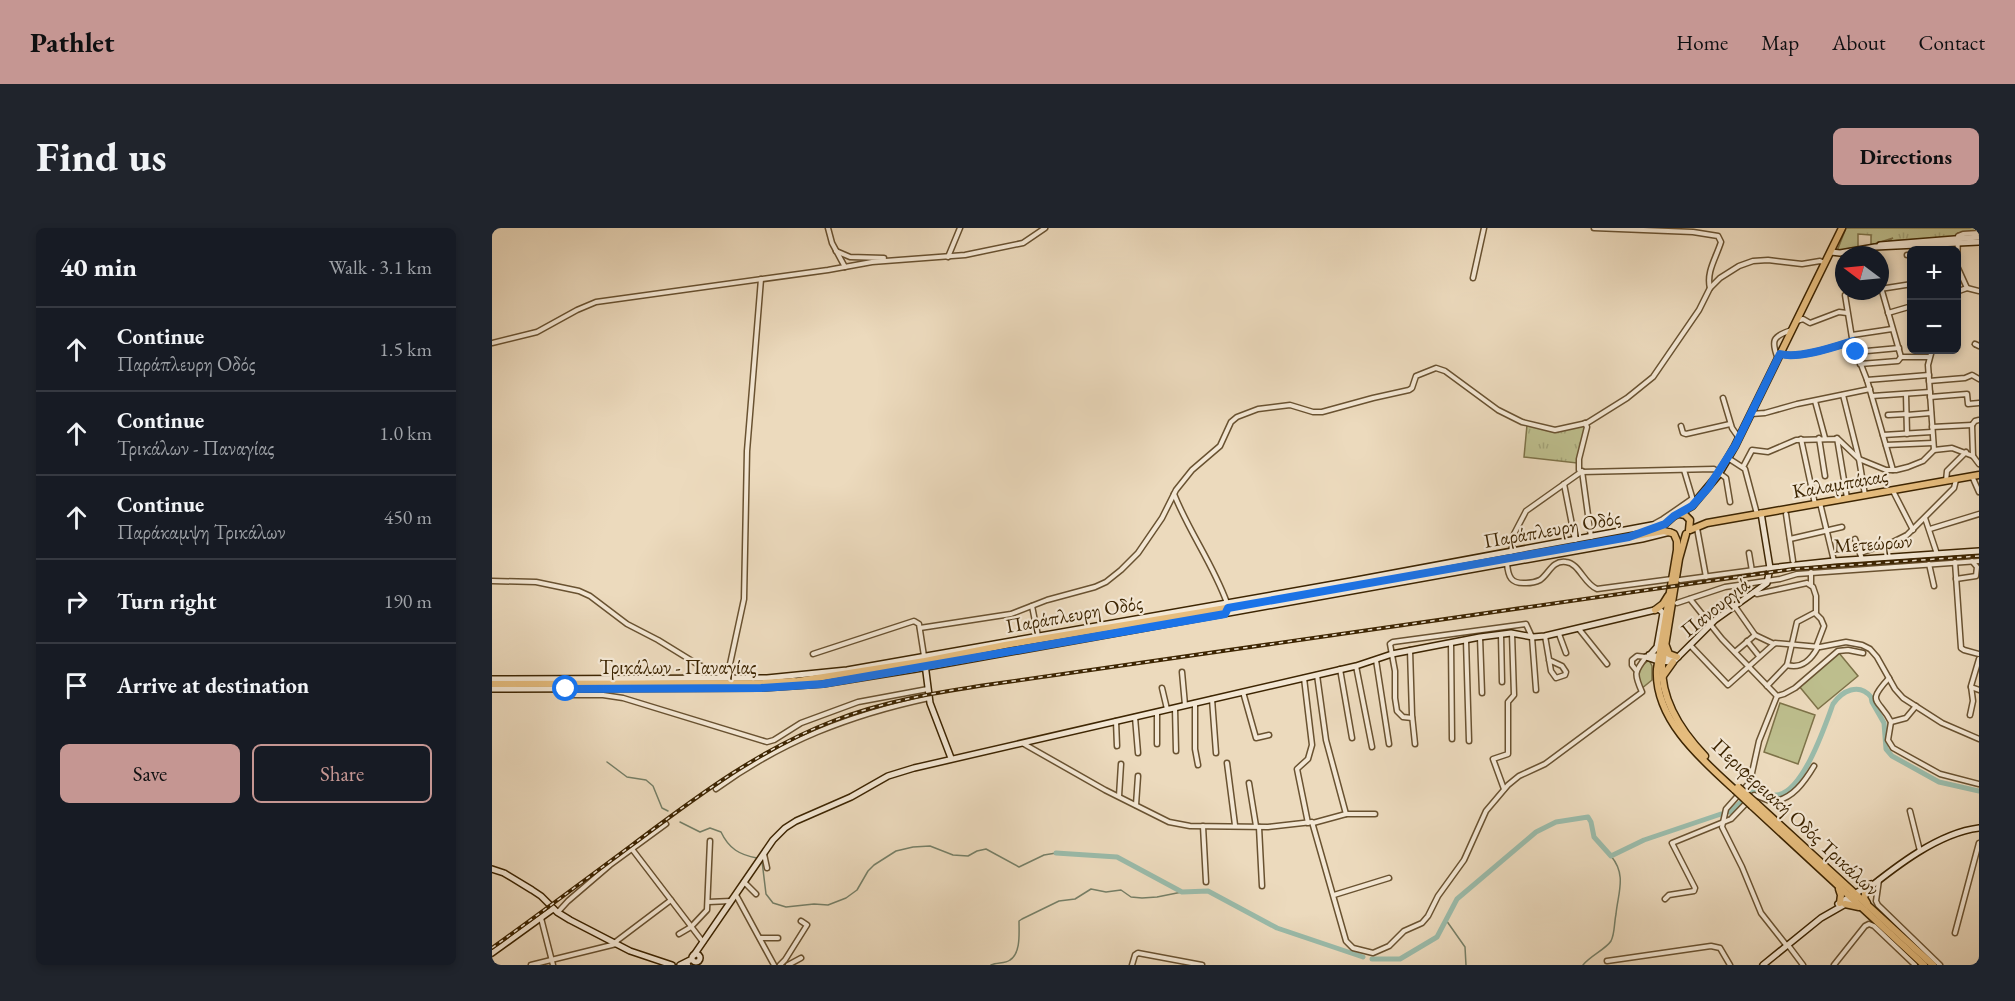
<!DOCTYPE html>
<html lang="en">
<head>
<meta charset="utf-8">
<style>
  :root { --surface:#171b24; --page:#20242c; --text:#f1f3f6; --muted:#9ea1a6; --line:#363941; --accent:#c59692 }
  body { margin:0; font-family:"EB Garamond",serif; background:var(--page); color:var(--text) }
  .controls { position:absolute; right:18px; top:18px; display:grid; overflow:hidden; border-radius:9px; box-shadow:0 3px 9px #0003 }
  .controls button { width:54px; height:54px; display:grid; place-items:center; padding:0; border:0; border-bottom:2px solid var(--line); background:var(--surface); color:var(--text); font:30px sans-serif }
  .compass { position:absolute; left:1343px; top:18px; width:54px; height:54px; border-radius:50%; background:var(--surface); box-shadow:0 3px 9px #0003; rotate:286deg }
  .stop { position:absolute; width:18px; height:18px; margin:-14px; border:4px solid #1a73e8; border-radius:50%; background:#fff }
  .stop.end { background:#1a73e8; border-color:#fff; box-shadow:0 2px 6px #0008 }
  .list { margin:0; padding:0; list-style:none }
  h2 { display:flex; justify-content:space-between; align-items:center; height:78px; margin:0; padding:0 24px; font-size:26px }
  h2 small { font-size:20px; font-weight:400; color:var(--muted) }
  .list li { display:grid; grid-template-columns:39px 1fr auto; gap:18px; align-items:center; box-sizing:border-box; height:84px; padding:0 24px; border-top:2px solid var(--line) }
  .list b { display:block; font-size:22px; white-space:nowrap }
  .list p { margin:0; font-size:20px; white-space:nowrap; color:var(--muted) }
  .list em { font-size:20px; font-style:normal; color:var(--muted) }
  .actions { display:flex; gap:12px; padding:18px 24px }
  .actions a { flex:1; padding:14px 0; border:2px solid var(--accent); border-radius:9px; text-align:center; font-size:21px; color:var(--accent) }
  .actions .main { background:var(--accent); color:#111 }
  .icon { flex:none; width:33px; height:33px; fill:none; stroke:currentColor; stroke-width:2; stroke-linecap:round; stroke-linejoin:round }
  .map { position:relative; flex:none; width:1487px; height:737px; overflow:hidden; border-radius:9px }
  header { display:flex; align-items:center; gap:36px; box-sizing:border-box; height:84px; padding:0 30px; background:var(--accent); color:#111 }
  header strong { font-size:28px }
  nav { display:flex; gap:33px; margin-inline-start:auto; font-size:21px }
  .intro { display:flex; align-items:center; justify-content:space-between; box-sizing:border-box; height:144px; padding:0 36px }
  h1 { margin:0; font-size:42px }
  .button { padding:15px 27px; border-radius:9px; background:var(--accent); color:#111; font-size:21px; font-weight:700 }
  main { display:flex; gap:36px; padding:0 36px }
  aside { flex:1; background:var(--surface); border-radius:9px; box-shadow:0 3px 9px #0003 }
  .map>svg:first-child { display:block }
</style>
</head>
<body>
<header>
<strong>Pathlet</strong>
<nav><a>Home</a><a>Map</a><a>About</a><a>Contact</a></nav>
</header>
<div class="intro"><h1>Find us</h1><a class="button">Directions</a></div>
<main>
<aside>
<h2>40 min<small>Walk · 3.1 km</small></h2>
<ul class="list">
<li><svg class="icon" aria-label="ahead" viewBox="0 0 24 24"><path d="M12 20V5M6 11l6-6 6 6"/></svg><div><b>Continue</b><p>Παράπλευρη Οδός</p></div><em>1.5 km</em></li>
<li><svg class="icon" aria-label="ahead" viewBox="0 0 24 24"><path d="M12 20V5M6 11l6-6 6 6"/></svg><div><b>Continue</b><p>Τρικάλων - Παναγίας</p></div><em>1.0 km</em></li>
<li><svg class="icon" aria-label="ahead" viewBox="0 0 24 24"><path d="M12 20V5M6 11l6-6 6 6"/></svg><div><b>Continue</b><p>Παράκαμψη Τρικάλων</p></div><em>450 m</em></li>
<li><svg class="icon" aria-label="right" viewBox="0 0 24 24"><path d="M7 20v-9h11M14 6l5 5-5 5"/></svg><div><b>Turn right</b></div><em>190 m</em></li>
<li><svg class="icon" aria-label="arrive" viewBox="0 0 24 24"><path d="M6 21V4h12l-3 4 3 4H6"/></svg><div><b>Arrive at destination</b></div></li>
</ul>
<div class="actions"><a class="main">Save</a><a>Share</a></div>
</aside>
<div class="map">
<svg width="1487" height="737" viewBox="0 0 1487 737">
  <defs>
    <pattern id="grass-tufts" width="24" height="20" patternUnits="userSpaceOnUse" patternTransform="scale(1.5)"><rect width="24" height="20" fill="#bdbe8d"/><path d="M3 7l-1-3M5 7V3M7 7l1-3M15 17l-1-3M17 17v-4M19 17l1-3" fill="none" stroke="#a3a378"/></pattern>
  </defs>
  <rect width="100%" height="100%" fill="#ecdabd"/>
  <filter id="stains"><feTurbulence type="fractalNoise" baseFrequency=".00333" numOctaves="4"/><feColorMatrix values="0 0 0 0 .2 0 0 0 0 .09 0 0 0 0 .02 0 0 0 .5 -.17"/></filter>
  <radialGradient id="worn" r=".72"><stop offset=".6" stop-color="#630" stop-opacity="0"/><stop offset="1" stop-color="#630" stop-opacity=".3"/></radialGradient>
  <!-- grass -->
  <g fill="url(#grass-tufts)" stroke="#7d7248" stroke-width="1.5">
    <path d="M1354,0H1487V4L1466,5L1463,9L1396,13L1401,10L1379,17V7L1366,6V19L1345,23Z"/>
    <path d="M1035,197L1059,203L1092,198L1094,202L1085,235L1032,229Z"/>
    <path d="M1157,432L1160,438V452L1149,461L1145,451L1147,440Z"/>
  </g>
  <!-- pitch -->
  <g fill="#bdbe8d" stroke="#7d7248" stroke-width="1.5">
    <path d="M1347,425L1366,448L1326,481L1307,458Z"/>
    <path d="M1288,475L1323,487L1306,536L1272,524Z"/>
  </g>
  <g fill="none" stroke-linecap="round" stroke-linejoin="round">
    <!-- stream -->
    <g stroke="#757f67" stroke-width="1.5">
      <path d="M115,534L135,549L154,552L161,558L170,580L176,583"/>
      <path d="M188,594L208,604L218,600L229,604C237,621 248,627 265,630"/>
      <path d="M270,633L274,666L281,675L294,679L322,676L336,677L354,670L365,662L376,643L382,637L404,623L421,619L438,618L461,627L476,628L485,623L494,621L527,639L552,627L564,625"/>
      <path d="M954,692L973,719L974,737"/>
      <path d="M499,737C505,734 513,736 518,732C529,725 527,705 527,693L530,691L567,673L583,671L599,661L614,664L629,662L639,669L650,670L665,669L690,664"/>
      <path d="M1091,737C1098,728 1114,721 1119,713C1123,705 1122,695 1124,686C1126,665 1135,647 1119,628"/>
    </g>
    <!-- river -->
    <g stroke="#9abbaa" stroke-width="5">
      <path d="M1238,584L1261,563C1269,564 1277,568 1285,567C1311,564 1333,498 1341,476C1350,463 1367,454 1379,469L1380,474L1392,495L1394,521L1400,528L1447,554L1487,563"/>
      <path d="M564,625L625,629L690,664L716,663L785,700L871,729"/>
      <path d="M880,731H908L945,709L965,671L1044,604L1064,594L1096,589L1099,594L1102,609L1119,628L1152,612L1229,586"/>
    </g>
    <defs>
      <g id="street">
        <path d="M336,0L340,15L353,39"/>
        <path d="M1102,0L1201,4L1226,8L1229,14C1224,30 1214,44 1218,60"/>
        <path d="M1445,22L1454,16"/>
        <path d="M344,23L358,29L392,30"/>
        <path d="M1415,27H1420"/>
        <path d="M456,29L468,0"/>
        <path d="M981,50L992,0"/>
        <path d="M1388,56L1409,129"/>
        <path d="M1475,60L1465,38L1466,8L1471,6L1487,5"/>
        <path d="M1388,61L1420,56"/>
        <path d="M1369,63L1357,65L1353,67L1361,116L1375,152L1401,242"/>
        <path d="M1464,64L1475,60L1487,63"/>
        <path d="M1464,76L1465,63"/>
        <path d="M1396,85L1420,78"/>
        <path d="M1305,93L1311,91L1318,95L1347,84L1355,85"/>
        <path d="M1360,107L1400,101"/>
        <path d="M0,115L45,104L85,82L104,74L336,42L380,34L473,27L531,15L553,0"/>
        <path d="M1483,116L1487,118"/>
        <path d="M1440,122L1436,137L1442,222"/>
        <path d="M1364,124L1407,120"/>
        <path d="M1289,126C1307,131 1342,119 1361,113"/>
        <path d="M1409,129H1437"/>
        <path d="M1286,131C1279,113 1280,108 1300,102"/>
        <path d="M1368,136L1406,133L1409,129"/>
        <path d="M1375,152L1437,147"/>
        <path d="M1437,153L1473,150L1480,147L1487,151"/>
        <path d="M1414,166L1415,206"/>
        <path d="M1351,167L1367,231L1373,267"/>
        <path d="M1380,168L1438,164"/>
        <path d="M1438,169L1475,166L1476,176L1487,175"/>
        <path d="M1231,170L1240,200L1247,210"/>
        <path d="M1323,173L1333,210"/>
        <path d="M1259,186L1273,185L1305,176L1378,161"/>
        <path d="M1396,187L1415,186"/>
        <path d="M1415,187L1439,185"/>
        <path d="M1480,197L1481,228"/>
        <path d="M1480,197L1483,193L1487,192"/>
        <path d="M1189,198L1191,205L1194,206L1238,196"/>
        <path d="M1440,199L1480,197"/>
        <path d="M1391,207L1440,204"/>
        <path d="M1327,210L1333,248"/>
        <path d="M1345,210L1355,270"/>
        <path d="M1309,211L1323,276"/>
        <path d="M1394,217L1441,215"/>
        <path d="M1236,230L1253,241L1265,286"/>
        <path d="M1251,239L1260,222L1276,224L1304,212L1346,211L1367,231L1394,242H1404L1416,239L1431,233L1442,222L1460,220L1481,228L1487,236"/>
        <path d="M1087,242V231L1095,199L1093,195"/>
        <path d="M1192,242L1201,272"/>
        <path d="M1090,243L1099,309"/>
        <path d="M1480,248L1487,264"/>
        <path d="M1454,253L1455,243L1474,224"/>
        <path d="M1072,256L1083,312"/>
        <path d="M1401,263L1421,302"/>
        <path d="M682,266C697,304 721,336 735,375"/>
        <path d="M1328,275L1342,333"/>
        <path d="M1294,286L1301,333"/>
        <path d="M1433,290L1445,326"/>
        <path d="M1160,297L1171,291L1200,271"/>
        <path d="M1205,300L1214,349"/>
        <path d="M1438,301L1487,286"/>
        <path d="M1298,311L1350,299"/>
        <path d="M1363,311L1370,331"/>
        <path d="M1019,324L1022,306L1034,283L1089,244L1222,241L1234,250L1238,274"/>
        <path d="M1257,325L1260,343"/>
        <path d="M1368,325L1401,314L1415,307L1462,260L1464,252"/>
        <path d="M1463,334L1469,420L1472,422L1487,426"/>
        <path d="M1015,335C1016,349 1019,356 1034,355C1039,355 1044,354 1048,352C1057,346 1060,332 1074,334C1087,335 1092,356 1105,361L1180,351"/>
        <path d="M1437,336L1442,358"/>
        <path d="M1319,344V357"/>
        <path d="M1464,351L1484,348L1485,339L1480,333"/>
        <path d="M1188,352L1277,340"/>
        <path d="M0,353L44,354L87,363L98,368L135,396L166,412L205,436L235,450L252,371L255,223L269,51"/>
        <path d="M1249,356L1254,369"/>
        <path d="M1262,364L1265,366L1315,355L1321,359L1324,368V384L1305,394L1295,437L1275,458"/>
        <path d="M1198,371L1230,411L1285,468L1292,466L1303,460L1346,423L1356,422L1371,425"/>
        <path d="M1185,375L1233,359L1288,351L1305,346L1487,333"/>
        <path d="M1242,377L1263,407L1282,416"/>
        <path d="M540,378L546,408"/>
        <path d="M1323,385L1329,391L1332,398L1324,419"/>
        <path d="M428,400L519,386L555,372L603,359L614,354L629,342L646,325L670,290L684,262L700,242L728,218L739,194L745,189L766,181L798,177L821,184H830L881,170L917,162L920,160L924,148L944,140L953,143L1006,182L1030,194L1063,202L1095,195L1135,170L1161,149L1207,82L1218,60L1228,50L1247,38L1261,33L1276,32L1310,36L1328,33L1333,35"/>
        <path d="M1087,401L1115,436"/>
        <path d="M1067,406L1074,425"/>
        <path d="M1009,407L1010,454"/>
        <path d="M1053,408L1059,443L1064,450L1073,447L1074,444L1070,438L1057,432"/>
        <path d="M988,409L990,465"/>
        <path d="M974,412L977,513"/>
        <path d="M1255,413L1267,428"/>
        <path d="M959,415L960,511"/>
        <path d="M1198,417L1236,457L1283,415L1328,419L1354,414L1370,417L1378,421L1385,429L1403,461L1411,470L1450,495L1487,511"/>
        <path d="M918,422L920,487L923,516"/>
        <path d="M1243,424L1263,407"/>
        <path d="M321,426L422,393L427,396L432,428"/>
        <path d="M884,432L897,516"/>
        <path d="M1295,437C1310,441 1319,432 1326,419"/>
        <path d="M864,438L880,519"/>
        <path d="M848,441L860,510"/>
        <path d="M1144,442L1140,437V432L1145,428L1154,429"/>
        <path d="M690,444L693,477"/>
        <path d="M825,447L834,512L854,586"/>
        <path d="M812,450L820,517L816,531L805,541L816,595"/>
        <path d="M1397,450C1373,476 1387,470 1399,494L1396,512L1401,520L1448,546L1487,556"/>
        <path d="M1479,459L1487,462"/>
        <path d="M670,460L675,481"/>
        <path d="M78,461V467H111L131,470L275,514L282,512L309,495L366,474L436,461"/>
        <path d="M751,464L764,510L777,507"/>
        <path d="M1285,468L1267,513L1258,554L1234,581L1230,599L1250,639L1269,685L1295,718"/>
        <path d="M720,471L724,525"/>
        <path d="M703,475V521L706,537"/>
        <path d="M683,480L684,523"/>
        <path d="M665,484V516"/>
        <path d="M1478,487L1481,473L1479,458L1487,431"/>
        <path d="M643,489L646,525"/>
        <path d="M920,490L911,489L905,483L903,470V443L898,416L901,414L1034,396L1040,409L1044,462"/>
        <path d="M624,493L625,518"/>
        <path d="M1399,494L1414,490L1424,478"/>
        <path d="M532,516L613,562L677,594L698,598L776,599L820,594L854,713L861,720L881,725L897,718L912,703L930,695L936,688L946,668L972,632L994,583L1016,557L1027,548L1053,536L1150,464C1142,446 1142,444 1154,429"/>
        <path d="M735,535L743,597"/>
        <path d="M757,555L764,598"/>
        <path d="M224,561C290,513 358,487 437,470"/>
        <path d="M1012,561L1001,531L1016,526V474L1022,467L1020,405"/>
        <path d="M627,568L629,536"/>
        <path d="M644,577L646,548"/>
        <path d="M1418,583L1428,623"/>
        <path d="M821,595L854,586H883"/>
        <path d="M711,598L714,654"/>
        <path d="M767,599L770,658"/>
        <path d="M140,621L211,714"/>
        <path d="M272,626L275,640"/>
        <path d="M1387,652L1384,673L1386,677L1448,737"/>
        <path d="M252,654L264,666"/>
        <path d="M244,667L282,737"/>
        <path d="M842,667L897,650"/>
        <path d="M1173,671L1177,667L1202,663L1203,660L1180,615L1239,591L1262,567C1268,568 1274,573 1281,573C1300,572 1313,553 1322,538"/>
        <path d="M216,674L239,673"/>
        <path d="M66,684L76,673L118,637L174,596"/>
        <path d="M49,690L61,737"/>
        <path d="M1463,705L1487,615"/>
        <path d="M187,706L199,699L215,682L218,613"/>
        <path d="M268,710H286"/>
        <path d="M122,715L179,672"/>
        <path d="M1296,717L1311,737"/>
        <path d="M1115,733L1219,718L1228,720L1238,737"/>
        <path d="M39,737L124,716"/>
        <path d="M196,737V736"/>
        <path d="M288,737L293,732L315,697L309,693"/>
        <path d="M296,737L309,730"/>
        <path d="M640,737L643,727L646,725L710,737"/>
        <path d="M1342,737L1373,698L1377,696L1382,698L1423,737"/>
      </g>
      <g id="secondary">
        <path d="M1388,17L1487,9"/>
        <path d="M1339,24L1348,25L1383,19L1487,14"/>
        <path d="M1278,340L1342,333L1487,323"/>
        <path d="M1157,427L1176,430L1186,429"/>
        <path d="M1154,429L1166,433L1181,434L1223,392L1275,355L1278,340L1269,285"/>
        <path d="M433,436L438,475L459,530"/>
        <path d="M0,451L275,450L355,442L859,353L1160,297L1161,301"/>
        <path d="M0,461L269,460L331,456L424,441L1150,311L1178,304"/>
        <path d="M0,641L12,645L40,662L49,668L65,684L78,692L138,723L180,737"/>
        <path d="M1372,664C1403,639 1446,605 1487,600"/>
        <path d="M1346,676L1379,656"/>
        <path d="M0,725L61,681"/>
        <circle cx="204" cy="730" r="4"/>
        <path d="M202,727L281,612L293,600L304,593L359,569L396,548L422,540L864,438L900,426L988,409L1019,405L1041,409L1053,408L1167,381L1171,385L1165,419L1158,427"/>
        <path d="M188,737L198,732"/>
        <path d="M1271,737L1329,690L1364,670"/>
      </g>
      <g id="primary">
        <path d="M1188,286L1193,287L1198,292L1197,302"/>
        <path d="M1198,302L1215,295L1487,247"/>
        <path d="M1153,303L1173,296L1182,288L1200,278L1226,247L1243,218L1350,0"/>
        <path d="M1182,306L1185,313V322L1165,441C1162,491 1210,532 1243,562"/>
        <path d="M1194,306L1187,331L1170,437C1169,472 1189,503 1213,528"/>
        <path d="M1163,382L1171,376L1176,368"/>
        <path d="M1174,418L1177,426L1185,429"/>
        <path d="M1171,448L1181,434"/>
        <path d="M300,454L433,433L513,417L799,369L1137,309L1172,303L1180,305"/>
        <path d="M0,456L271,455L302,453"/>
        <path d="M1264,575L1441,737"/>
        <path d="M1260,578L1432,737"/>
        <path d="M1347,661L1349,667L1348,675"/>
        <path d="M1374,663L1372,670L1375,675"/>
        <path d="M1353,676L1367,679"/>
      </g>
    </defs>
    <!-- street casing -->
    <use href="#street" stroke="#695231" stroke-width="7"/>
    <!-- secondary casing -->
    <use href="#secondary" stroke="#3d2502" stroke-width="8"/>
    <!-- primary casing -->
    <use href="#primary" stroke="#3d2502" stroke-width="9"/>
    <!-- street -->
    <use href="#street" stroke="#f3e7d4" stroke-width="4"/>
    <!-- secondary -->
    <use href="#secondary" stroke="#f3e7d4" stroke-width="5"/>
    <!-- primary -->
    <use href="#primary" stroke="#e6bd7e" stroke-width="6"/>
    <defs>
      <path id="rail" d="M0,720C47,686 93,652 140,617C203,570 266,522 341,493C392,473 446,464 501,456L1301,341L1487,328"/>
    </defs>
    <!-- rail casing -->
    <use href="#rail" stroke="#3d2502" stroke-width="4"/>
    <!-- rail -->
    <use href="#rail" stroke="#f3e7d4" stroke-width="1.5" stroke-dasharray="4.5" stroke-linecap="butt"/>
    <defs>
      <g id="primary-bridge">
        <path d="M1246,559L1264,575"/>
        <path d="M1243,562L1260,578"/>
      </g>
    </defs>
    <!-- primary-bridge casing -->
    <use href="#primary-bridge" stroke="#3d2502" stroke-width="9" stroke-linecap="butt"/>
    <!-- primary-bridge -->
    <use href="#primary-bridge" stroke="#e6bd7e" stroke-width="6"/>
  </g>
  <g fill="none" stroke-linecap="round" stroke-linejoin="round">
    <!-- route -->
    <path stroke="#1a73e8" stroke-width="8" d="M74,461L269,460L331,456L733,386L736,380L1137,309L1173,296L1182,288L1200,278L1216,260L1243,218L1288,126C1307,131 1342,119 1361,113L1364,124"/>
  </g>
  <g text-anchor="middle" stroke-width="4.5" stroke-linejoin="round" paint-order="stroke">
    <!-- street labels -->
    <g font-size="20" fill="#3d2502" stroke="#f3e7d4">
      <text transform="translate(1348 255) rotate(-10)" y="7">Καλαμπάκας</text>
      <text transform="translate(1060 301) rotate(-10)" y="7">Παράπλευρη Οδός</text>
      <text transform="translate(1381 315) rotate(-4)" y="7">Μετεώρων</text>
      <text transform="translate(1223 379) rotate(-39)" y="7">Πανουργιά</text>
      <text transform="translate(582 386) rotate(-10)" y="7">Παράπλευρη Οδός</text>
      <text x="186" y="446">Τρικάλων - Παναγίας</text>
      <text transform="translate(1304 589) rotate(43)" y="7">Περιφερειακή Οδός Τρικάλων</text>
    </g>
  </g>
  <rect width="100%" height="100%" filter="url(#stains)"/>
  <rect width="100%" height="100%" fill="url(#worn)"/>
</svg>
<div class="controls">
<button>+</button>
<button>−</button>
</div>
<svg class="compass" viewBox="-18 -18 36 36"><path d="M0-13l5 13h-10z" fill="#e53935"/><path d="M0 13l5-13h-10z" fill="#9ea1a6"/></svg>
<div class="stop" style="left:74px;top:461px"></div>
<div class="stop end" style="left:1364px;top:124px"></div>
</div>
</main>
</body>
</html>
